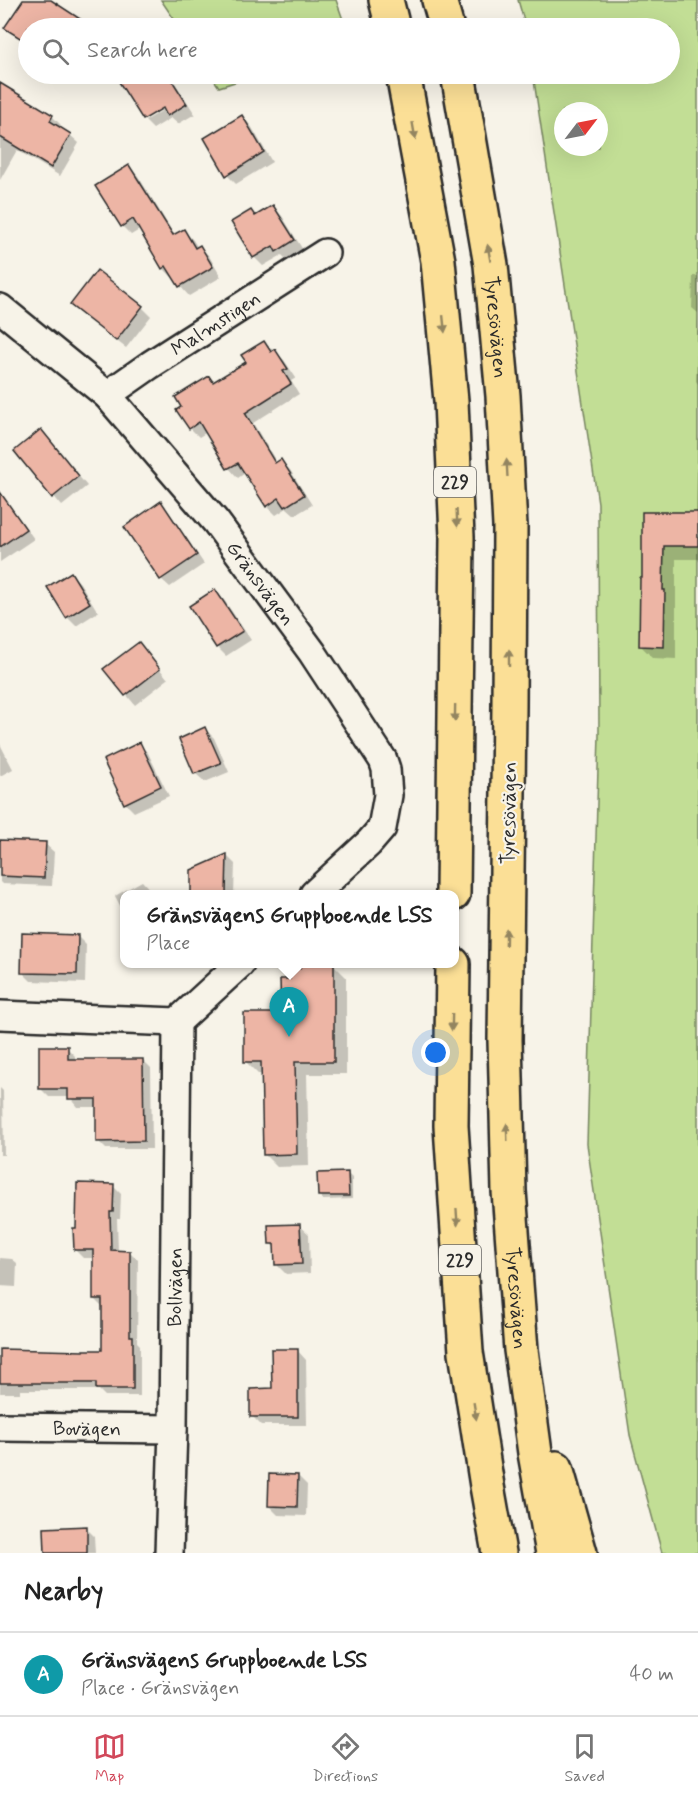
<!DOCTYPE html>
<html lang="en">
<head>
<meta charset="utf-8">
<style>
  :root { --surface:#fff; --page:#f6f6f6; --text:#222; --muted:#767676; --line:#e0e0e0; --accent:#d1495b }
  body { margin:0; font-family:Mynerve,sans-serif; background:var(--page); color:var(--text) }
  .compass { position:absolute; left:554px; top:102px; width:54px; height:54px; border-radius:50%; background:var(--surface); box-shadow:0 6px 24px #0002; rotate:58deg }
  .you { position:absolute; left:436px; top:1053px; width:21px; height:21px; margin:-15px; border:4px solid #fff; border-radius:50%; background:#1a73e8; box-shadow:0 0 0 9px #1a73e833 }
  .badge { display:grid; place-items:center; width:39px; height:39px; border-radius:50%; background:var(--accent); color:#fff; font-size:20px; font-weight:700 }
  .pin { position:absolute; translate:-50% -50px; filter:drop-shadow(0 2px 3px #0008) }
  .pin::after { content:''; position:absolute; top:32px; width:21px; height:18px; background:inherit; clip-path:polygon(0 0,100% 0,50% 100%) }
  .popup { position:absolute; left:120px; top:890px; width:339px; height:78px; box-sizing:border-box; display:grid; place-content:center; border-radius:12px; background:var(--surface); filter:drop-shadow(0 2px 4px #0005); font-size:20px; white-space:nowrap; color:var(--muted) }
  .popup b { font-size:22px; color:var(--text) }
  .popup::after { content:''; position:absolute; left:50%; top:100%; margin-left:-12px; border:12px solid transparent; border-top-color:var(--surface) }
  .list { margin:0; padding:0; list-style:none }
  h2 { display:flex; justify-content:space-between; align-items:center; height:78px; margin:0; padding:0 24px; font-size:26px }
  h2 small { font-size:20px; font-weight:400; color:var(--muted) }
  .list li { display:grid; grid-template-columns:39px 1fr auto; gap:18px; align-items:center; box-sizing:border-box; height:84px; padding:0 24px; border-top:2px solid var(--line) }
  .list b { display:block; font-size:22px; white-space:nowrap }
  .list p { margin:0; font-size:20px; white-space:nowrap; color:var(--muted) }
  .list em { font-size:20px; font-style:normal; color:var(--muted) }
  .icon { flex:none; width:33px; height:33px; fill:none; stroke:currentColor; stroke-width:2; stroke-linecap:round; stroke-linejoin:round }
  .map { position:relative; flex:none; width:698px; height:1553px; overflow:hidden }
  .search { position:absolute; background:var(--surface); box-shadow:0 6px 24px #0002; left:18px; right:18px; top:18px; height:66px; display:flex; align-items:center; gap:15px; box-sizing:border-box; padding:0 21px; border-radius:33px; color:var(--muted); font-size:22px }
  .sheet { height:162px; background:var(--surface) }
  nav { display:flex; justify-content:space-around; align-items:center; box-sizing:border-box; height:84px; border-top:2px solid var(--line); background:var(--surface); font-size:16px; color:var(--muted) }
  nav a { display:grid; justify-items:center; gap:3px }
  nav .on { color:var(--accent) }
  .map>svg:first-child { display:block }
</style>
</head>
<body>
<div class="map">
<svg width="698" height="1553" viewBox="0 0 698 1553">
  <rect width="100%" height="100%" fill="#f7f3e8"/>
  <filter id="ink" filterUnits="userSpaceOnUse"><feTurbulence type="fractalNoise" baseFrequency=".0167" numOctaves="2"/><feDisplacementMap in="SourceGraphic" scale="12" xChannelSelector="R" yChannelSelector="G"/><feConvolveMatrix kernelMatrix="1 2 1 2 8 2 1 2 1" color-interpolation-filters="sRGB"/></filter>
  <g filter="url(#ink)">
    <!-- green -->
    <g fill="#c2de95" stroke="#768460" stroke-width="1.5" fill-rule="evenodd">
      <path d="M161,0H336L346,28H180Z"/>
      <path d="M518,0H698V1553H662L630,1435L587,1144L599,735L598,503L533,74H670V28H526ZM563,111H599V147H563Z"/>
      <path d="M210,74H260L219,87Z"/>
    </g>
    <!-- shadow -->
    <g fill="#0003">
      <path d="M25,0H49L82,22L88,28H28V45L16,36L7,27Z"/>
      <path d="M130,74H141L145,78L152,74H169L195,114L178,124L171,118L153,129L145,121L170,106L168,103L144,118V120L120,80Z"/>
      <path d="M0,85L52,116L61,125L59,128L70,135L79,143L60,176L17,150L0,180Z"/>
      <path d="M242,117L251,126L272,162L236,184L227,175Z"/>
      <path d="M129,167L138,176L175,236L184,231L193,240L198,248L200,247L209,256L221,277L189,296L180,286L174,276L172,277L163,268L141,229L131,235L122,226Z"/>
      <path d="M273,207L282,216L303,250L287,260L282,255L263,266L254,257L233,223L251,211L257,217Z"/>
      <path d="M693,276H698V384L696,381L698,313L692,308Z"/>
      <path d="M72,305L142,307L151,316L126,348L81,314Z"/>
      <path d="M264,342L284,360L296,378L291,381L299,394L253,423L277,463L281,461L290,470L312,505L295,515L287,508L276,515L267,506L245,473L238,478L229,468L207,432L199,437L190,428L209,378L214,383L248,362Z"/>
      <path d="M41,431L87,486L62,506L16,451Z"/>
      <path d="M698,434V559H676V659L653,658L640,645L644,580V514H696Z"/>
      <path d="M161,503L169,512L204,564L170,587L161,579Z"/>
      <path d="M11,510L20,519L34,539L0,562V513Z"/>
      <path d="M71,574L80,583L98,612L76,626L67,617Z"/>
      <path d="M215,590L224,600L251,640L226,656L217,647Z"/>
      <path d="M139,644L168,679L135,705L105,669Z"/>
      <path d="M205,729L214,738L229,772L205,782L195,773Z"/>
      <path d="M0,744L13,769L0,776Z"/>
      <path d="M139,744L148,753L169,796L134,812L125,803Z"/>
      <path d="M0,842L45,844L54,852L52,886L2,884L0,882Z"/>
      <path d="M227,856L235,864L234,894H192L193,871Z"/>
      <path d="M142,881L154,894H124V913L115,896Z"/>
      <path d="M77,936L86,945L85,983L31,981L22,972Z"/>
      <path d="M333,964L346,977V1074H307L309,1166L277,1167L264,1154L262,1074H258L246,1062L282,1014L291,981Z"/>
      <path d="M67,1048L75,1056V1061L143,1060L151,1068L152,1149H106L98,1141V1107H78L70,1097H49L41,1089Z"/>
      <path d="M0,1088L3,1091L4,1155H0Z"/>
      <path d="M348,1174L352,1178V1199L323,1200L319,1195Z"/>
      <path d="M113,1186L121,1194L120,1219H117L118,1252H130L138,1260L137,1342L140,1345V1396H105L99,1390H20V1393H0V1350L104,1351L102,1307L94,1299L95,1258H83L75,1250Z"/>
      <path d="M299,1225L309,1234L310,1273L286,1274L277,1265L276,1249L271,1244Z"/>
      <path d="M0,1258L12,1259L17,1263L16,1287L0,1286Z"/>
      <path d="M297,1350L306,1360L307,1425H261L252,1416L273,1390Z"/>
      <path d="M298,1476L307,1485L306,1516L278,1515L269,1506Z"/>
      <path d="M86,1528L94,1536L95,1553H46Z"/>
    </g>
    <!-- building -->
    <g fill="#edb5a5" stroke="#2b2b2b" stroke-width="1.5">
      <path d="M23,0H51L94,28H28V43L4,28Z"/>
      <path d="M114,74H168L187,104L167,116L163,108L143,120Z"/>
      <path d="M0,83L53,115L50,121L71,134L51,168L0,137Z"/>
      <path d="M242,115L264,152L226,176L204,138Z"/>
      <path d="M129,165L173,235L184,229L195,248L200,245L213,267L179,287L166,266L162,269L133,219L121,227L95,186Z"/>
      <path d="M273,205L295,240L276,252L273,246L253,258L231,222L251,210L255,216Z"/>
      <path d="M97,270L143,306L116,341L70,305Z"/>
      <path d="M264,341L271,352L275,349L288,369L283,371L291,384L245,413L275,463L281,459L304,495L285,507L279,498L266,507L238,463L227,469L199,422L189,429L176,410L181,407L175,397L209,376L213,382L246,362L241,355Z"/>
      <path d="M41,429L79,476L52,498L14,451Z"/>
      <path d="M0,492L26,529L0,547Z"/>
      <path d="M161,501L197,555L160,580L124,527Z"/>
      <path d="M642,512H698V546H664L663,590H665L664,647L639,646L640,578H642Z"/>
      <path d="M71,572L90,603L66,618L47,587Z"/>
      <path d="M215,589L243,631L216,648L189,606Z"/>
      <path d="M139,642L160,669L125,696L103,669Z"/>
      <path d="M205,727L221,763L194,774L179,739Z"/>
      <path d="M140,742L161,786L124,804L103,760Z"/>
      <path d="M0,840L46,842L44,878L0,876Z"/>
      <path d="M227,854L226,894H191V870Z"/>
      <path d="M22,933L78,935L77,974L21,973Z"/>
      <path d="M300,963H334V1062H295L297,1154L263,1155L261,1062H244V1013H281L280,979H290V968H300Z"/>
      <path d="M39,1046H68V1059H143L144,1141L96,1142V1099H68V1089H39Z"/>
      <path d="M348,1172L349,1196H318L317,1173Z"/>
      <path d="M77,1183L114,1184L113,1212H110L111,1250L130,1251V1336H133V1389H96V1383H0V1349L84,1351V1350H102V1299H93V1250H74L73,1228H76Z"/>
      <path d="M300,1224L302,1264L275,1265L274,1244H269L268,1225Z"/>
      <path d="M271,1349H298V1417H250V1389L272,1388Z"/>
      <path d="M269,1474L298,1475L297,1507L268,1506Z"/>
      <path d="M87,1526V1553H45L44,1528Z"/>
    </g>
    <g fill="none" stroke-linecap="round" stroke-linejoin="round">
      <defs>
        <g id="street">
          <path id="s1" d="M0,308L107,395L216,522L312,652L383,760L386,769L388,795L382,828L369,843L314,894"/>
          <path id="s2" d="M107,395L150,365L325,253"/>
          <path d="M0,1015L177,1022L240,964"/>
          <path id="s3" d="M0,1427L173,1429"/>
          <path id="s4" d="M169,1553L173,1429L177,1022"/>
        </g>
        <g id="highway">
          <path d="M386,0L393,28"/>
          <path d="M439,0L447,28"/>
          <path d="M403,74L438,261L451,401L457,537L453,894"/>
          <path id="s5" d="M458,74L491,265L503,396L510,526L509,706L505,1040L509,1191L521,1350L535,1453L553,1553"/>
          <path d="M453,964L451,1126L466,1352L487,1486L499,1553"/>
          <path d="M556,1468L580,1553"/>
        </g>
      </defs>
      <!-- street casing -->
      <use href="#street" stroke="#2b2b2b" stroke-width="32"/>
      <!-- highway casing -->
      <use href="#highway" stroke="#2b2b2b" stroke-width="38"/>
      <!-- street -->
      <use href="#street" stroke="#f7f3e8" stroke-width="27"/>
      <!-- highway -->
      <use href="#highway" stroke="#fbdf96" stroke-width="33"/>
    </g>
    <!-- one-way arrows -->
    <defs><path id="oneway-solid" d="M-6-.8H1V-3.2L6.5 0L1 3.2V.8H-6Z" transform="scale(1.5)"/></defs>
    <g fill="#938560">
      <use href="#oneway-solid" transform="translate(414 131) rotate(80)"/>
      <use href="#oneway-solid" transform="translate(489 253) rotate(-100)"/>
      <use href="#oneway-solid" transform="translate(444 324) rotate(84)"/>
      <use href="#oneway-solid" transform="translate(507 468) rotate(-93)"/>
      <use href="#oneway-solid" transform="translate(457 518) rotate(87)"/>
      <use href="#oneway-solid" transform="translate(509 658) rotate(-90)"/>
      <use href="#oneway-solid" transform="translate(455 713) rotate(91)"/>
      <use href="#oneway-solid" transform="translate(506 937) rotate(-89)"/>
      <use href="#oneway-solid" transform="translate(452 1022) rotate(91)"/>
      <use href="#oneway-solid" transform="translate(507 1132) rotate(-92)"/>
      <use href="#oneway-solid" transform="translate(457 1217) rotate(86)"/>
      <use href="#oneway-solid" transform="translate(475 1411) rotate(81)"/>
    </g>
  </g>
  <g text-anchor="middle" stroke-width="4.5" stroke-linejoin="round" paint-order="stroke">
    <!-- shield labels -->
    <g fill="#f7f3e8" stroke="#686764" stroke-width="1.5">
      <rect x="434" y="467" width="42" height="30" rx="4.5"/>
      <rect x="439" y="1245" width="42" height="30" rx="4.5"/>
    </g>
    <g font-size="18" font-weight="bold" fill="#2b2b2b">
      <text x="455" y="488">229</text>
      <text x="460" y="1266">229</text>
    </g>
    <!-- street labels -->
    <g font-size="20" fill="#2b2b2b" stroke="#f7f3e8">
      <text dy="7" stroke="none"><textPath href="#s2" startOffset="130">Malmstigen</textPath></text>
      <text dy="7" stroke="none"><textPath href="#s5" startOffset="256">Tyresövägen</textPath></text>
      <text dy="7" stroke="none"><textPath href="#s1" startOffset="381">Gränsvägen</textPath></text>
      <text transform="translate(508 813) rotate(-89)" y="7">Tyresövägen</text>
      <text dy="7" stroke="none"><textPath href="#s4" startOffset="266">Bollvägen</textPath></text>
      <text dy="7" stroke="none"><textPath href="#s5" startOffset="1228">Tyresövägen</textPath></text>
      <text dy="7" stroke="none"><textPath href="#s3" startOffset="87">Bovägen</textPath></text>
    </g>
  </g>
</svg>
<svg class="compass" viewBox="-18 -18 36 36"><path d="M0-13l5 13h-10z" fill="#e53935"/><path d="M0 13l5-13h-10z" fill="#767676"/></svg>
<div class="you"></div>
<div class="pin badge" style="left:289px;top:1037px;background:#0f9aa8">A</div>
<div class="popup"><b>Gränsvägens Gruppboende LSS</b>Place</div>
<div class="search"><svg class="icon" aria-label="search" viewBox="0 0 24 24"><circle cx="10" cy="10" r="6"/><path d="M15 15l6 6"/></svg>Search here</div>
</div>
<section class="sheet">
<h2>Nearby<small></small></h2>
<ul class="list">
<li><span class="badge" style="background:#0f9aa8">A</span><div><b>Gränsvägens Gruppboende LSS</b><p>Place · Gränsvägen</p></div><em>40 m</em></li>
</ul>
</section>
<nav>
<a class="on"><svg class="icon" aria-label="map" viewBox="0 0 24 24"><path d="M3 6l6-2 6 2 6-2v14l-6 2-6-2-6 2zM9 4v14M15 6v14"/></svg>Map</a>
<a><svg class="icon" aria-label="directions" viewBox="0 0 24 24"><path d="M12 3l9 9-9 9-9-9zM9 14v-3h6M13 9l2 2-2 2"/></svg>Directions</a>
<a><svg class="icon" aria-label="saved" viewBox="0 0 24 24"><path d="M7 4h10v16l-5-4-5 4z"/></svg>Saved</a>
</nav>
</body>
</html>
